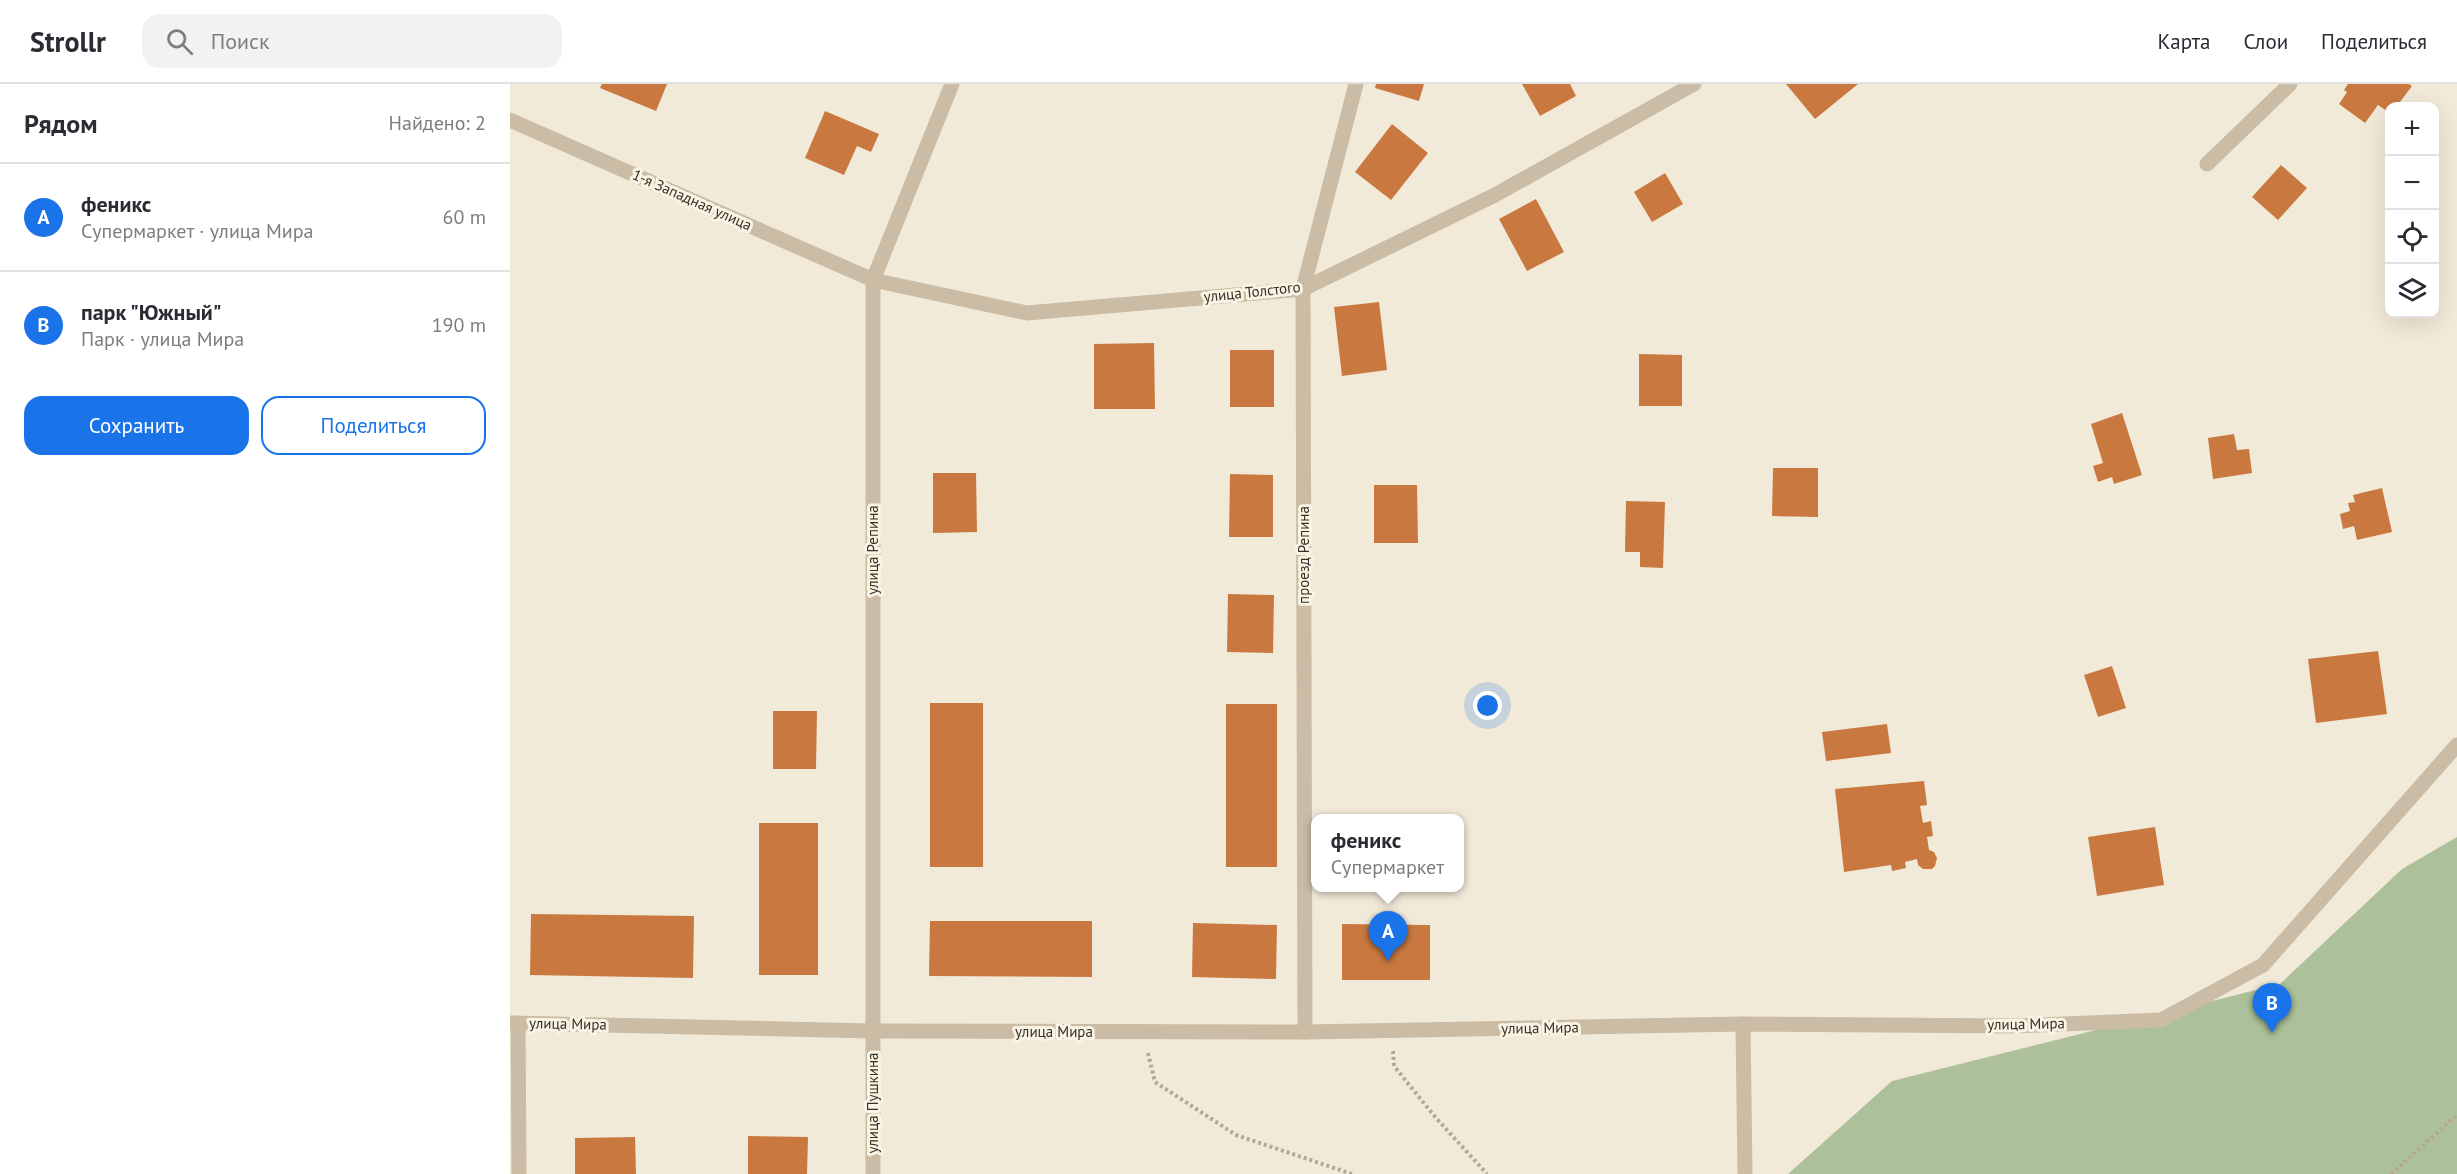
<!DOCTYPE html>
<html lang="ru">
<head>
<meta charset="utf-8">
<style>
  :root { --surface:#fff; --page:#f2f2f3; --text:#2b2b33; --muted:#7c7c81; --line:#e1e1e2; --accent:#1a73e8 }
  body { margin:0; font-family:"PT Sans",sans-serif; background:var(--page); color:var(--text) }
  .controls { position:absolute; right:18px; top:18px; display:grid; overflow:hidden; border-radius:12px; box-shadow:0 6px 24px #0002 }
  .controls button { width:54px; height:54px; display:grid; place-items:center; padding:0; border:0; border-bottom:2px solid var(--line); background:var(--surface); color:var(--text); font:30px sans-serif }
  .you { position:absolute; left:978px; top:622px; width:21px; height:21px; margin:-15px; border:4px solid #fff; border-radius:50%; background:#1a73e8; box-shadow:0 0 0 9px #1a73e833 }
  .badge { display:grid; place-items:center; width:39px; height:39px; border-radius:50%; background:var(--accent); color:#fff; font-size:20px; font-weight:700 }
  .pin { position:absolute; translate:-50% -50px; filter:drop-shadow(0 2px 3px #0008) }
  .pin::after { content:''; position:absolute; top:32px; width:21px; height:18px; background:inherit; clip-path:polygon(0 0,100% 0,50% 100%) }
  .popup { position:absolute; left:801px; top:730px; width:153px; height:78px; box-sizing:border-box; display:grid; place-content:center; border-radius:12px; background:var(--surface); filter:drop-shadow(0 2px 4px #0005); font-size:20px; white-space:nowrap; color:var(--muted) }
  .popup b { font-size:22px; color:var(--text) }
  .popup::after { content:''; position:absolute; left:50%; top:100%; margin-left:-12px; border:12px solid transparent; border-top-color:var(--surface) }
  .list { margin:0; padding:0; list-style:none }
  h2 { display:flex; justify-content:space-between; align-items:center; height:78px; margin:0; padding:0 24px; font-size:26px }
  h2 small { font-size:20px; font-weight:400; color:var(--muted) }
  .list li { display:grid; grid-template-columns:39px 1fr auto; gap:18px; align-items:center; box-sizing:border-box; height:108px; padding:0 24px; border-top:2px solid var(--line) }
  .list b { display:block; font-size:22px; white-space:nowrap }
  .list p { margin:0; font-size:20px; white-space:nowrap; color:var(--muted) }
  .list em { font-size:20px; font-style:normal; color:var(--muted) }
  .actions { display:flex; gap:12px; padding:18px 24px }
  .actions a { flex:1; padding:14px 0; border:2px solid var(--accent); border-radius:18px; text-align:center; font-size:21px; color:var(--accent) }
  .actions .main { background:var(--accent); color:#fff }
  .icon { flex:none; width:33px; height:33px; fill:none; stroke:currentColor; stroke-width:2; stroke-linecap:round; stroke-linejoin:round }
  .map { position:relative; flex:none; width:1947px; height:1090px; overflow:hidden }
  header { display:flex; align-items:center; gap:36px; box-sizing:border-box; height:84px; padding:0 30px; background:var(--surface); border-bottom:2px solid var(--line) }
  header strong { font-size:28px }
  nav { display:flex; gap:33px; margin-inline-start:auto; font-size:21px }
  .search { width:420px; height:54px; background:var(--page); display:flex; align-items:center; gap:15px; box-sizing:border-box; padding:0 21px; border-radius:18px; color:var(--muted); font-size:22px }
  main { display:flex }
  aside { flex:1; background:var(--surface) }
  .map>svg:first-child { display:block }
</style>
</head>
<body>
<header>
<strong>Strollr</strong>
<div class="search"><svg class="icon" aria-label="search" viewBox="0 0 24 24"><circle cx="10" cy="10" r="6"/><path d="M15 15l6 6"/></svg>Поиск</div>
<nav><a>Карта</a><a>Слои</a><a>Поделиться</a></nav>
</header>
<main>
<aside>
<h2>Рядом<small>Найдено: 2</small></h2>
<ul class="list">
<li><span class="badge">A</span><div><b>феникс</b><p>Супермаркет · улица Мира</p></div><em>60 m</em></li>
<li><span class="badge">B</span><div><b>парк &quot;Южный&quot;</b><p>Парк · улица Мира</p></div><em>190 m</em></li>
</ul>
<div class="actions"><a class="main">Сохранить</a><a>Поделиться</a></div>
</aside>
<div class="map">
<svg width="1947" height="1090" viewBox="0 0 1947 1090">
  <rect width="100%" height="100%" fill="#f2ead9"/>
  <!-- green -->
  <path fill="#acc199" d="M1947,753V1090H1278L1382,997L1770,900L1892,785Z"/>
  <!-- building -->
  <g fill="#c97940">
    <path d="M92,0H157L146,27L90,4Z"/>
    <path d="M866,0H914L909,17L865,4Z"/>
    <path d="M1012,0H1060L1066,12L1030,32Z"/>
    <path d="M1276,0H1348L1305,35Z"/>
    <path d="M1838,0H1899L1902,2L1887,22H1880V29L1868,21L1855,39L1829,20L1837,8L1834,6Z"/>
    <path d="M315,27L369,50L361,68L347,62L334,91L295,74Z"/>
    <path d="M882,40L918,69L881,116L845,88Z"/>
    <path d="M1771,81L1797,104L1768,136L1742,113Z"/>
    <path d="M1155,89L1173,120L1142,138L1124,108Z"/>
    <path d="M1026,115L1054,168L1017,187L989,135Z"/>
    <path d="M869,218L877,286L832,292L824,223Z"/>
    <path d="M644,259L645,325H584V260Z"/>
    <rect x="720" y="266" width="44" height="57"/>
    <path d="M1129,270L1172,271V322H1129Z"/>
    <path d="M1612,329L1632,391L1604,400L1602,393L1588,398L1583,382L1593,379L1581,340Z"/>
    <path d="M1724,350L1727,366L1739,365L1742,389L1703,395L1698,354Z"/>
    <path d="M1263,384H1308V433L1262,432Z"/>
    <path d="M423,389H466L467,448L423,449Z"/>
    <path d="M720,390L763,391V453H719Z"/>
    <path d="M864,401H907L908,459H864Z"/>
    <path d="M1872,404L1882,448L1847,456L1844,442L1833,445L1830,430L1840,427L1838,419L1845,418L1843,411Z"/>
    <path d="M1116,417L1155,418L1153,484L1130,483V468H1115Z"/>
    <path d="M718,510L764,511L763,569L717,568Z"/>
    <path d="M1868,567L1877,630L1806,639L1798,575Z"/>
    <path d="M1602,582L1616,624L1588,633L1574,591Z"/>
    <rect x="420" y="619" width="53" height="164"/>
    <rect x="716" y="620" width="51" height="163"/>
    <path d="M263,627H307L306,685H263Z"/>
    <path d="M1377,640L1381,669L1316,677L1312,648Z"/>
    <path d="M1414,697L1417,721L1410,722L1413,739L1421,737L1423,752L1417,753L1419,766L1424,768L1427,774L1425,782L1422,785H1413L1408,781L1407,775L1395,778L1396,784L1382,787L1381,781L1334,788L1325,705Z"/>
    <rect x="249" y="739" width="59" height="152"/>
    <path d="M1645,743L1654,801L1587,812L1578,753Z"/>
    <path d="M21,830L184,832L183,894L20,891Z"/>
    <path d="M420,837H582V893L419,892Z"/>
    <path d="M683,839L767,841L766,895L682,893Z"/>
    <path d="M832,840L920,841V896H832Z"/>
    <path d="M238,1052L298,1053L297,1090H238Z"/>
    <path d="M125,1053L126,1090H65V1054Z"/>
  </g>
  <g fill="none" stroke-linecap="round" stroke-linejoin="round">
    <!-- path -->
    <g stroke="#b6a78f" stroke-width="4" stroke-dasharray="3 3" stroke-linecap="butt">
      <path d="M883,967L884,982L926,1034L977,1090"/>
      <path d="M638,969L645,998L726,1051L842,1090"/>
      <path d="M1881,1090L1947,1031"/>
    </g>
    <!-- street -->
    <g stroke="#cabca5" stroke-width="15">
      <path d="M0,36L363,196L517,229L793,205L985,111L1184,0"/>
      <path d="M1697,80L1780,0"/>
      <path d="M0,939L362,947L795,948L1233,940L1503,942L1651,936L1753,881L1947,661"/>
      <path d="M8,939L9,1090"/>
      <path d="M1233,940L1235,1090"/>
      <path d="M795,948L793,205L846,0"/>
      <path d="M363,1090V196L442,0"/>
    </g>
  </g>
  <g text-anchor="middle" stroke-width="6" stroke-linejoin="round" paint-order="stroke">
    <!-- street labels -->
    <g font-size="15" fill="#352e26" stroke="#faf4e5">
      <text transform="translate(182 116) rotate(24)" y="5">1-я Западная улица</text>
      <text transform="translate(742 208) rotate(-6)" y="5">улица Толстого</text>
      <text transform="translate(363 466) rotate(-90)" y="5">улица Репина</text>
      <text transform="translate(794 471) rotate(-90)" y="5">проезд Репина</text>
      <text transform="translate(58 940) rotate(1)" y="5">улица Мира</text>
      <text transform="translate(1516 940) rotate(-1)" y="5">улица Мира</text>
      <text transform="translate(1030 944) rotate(-1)" y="5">улица Мира</text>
      <text x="544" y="953">улица Мира</text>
      <text transform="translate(363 1019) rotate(-90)" y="5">улица Пушкина</text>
    </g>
  </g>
</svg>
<div class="controls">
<button>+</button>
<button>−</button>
<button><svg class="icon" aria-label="locate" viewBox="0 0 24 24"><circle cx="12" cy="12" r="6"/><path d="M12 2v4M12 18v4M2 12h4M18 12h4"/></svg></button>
<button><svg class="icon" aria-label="layers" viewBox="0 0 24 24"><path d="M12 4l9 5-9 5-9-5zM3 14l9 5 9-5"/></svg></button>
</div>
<div class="you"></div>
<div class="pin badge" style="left:878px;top:877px">A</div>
<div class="popup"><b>феникс</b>Супермаркет</div>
<div class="pin badge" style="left:1762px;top:949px">B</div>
</div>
</main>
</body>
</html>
